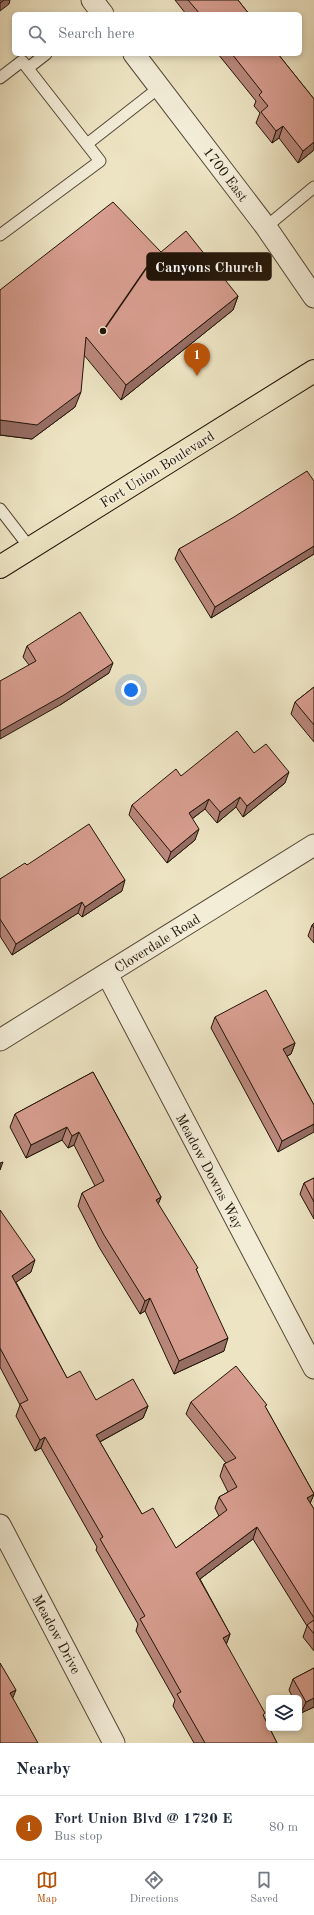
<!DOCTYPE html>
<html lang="en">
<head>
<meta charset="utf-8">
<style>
  :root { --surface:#fff; --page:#f2f2f3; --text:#1f2937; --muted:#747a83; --line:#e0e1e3; --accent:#b45309 }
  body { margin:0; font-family:"Old Standard TT",serif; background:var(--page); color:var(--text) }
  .controls { position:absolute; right:12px; bottom:12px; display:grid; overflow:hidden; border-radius:6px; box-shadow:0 2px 6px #0003 }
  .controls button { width:36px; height:36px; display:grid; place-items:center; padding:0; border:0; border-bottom:1px solid var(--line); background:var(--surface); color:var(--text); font:20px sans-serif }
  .you { position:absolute; left:131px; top:690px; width:14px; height:14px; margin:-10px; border:3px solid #fff; border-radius:50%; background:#1a73e8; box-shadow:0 0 0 6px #1a73e833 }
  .badge { display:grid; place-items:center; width:26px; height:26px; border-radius:50%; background:var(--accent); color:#fff; font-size:13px; font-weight:700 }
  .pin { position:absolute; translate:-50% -33px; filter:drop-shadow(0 1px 2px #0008) }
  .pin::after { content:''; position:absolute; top:21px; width:14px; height:12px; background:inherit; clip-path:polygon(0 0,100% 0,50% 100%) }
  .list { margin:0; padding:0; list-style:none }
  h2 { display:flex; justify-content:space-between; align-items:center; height:52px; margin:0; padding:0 16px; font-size:17px }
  h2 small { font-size:13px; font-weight:400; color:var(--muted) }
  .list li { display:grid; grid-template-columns:26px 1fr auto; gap:12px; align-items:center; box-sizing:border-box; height:64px; padding:0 16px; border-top:1px solid var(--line) }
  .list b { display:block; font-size:15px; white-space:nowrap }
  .list p { margin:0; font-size:13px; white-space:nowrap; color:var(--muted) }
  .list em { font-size:13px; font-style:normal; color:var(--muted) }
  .icon { flex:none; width:22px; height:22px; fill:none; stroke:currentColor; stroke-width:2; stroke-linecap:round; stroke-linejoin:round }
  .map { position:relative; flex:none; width:314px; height:1743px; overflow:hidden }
  .search { position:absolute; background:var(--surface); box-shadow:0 2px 6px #0003; left:12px; right:12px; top:12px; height:44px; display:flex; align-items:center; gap:10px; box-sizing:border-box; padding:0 14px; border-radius:6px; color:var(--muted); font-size:15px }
  .sheet { height:116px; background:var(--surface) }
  nav { display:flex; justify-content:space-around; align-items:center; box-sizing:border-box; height:56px; border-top:1px solid var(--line); background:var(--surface); font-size:11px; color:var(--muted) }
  nav a { display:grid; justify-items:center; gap:2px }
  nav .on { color:var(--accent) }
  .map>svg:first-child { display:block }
</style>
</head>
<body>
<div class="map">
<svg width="314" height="1743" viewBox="0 0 314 1743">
  <rect width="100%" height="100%" fill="#ede4c3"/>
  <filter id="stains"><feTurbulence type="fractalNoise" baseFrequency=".005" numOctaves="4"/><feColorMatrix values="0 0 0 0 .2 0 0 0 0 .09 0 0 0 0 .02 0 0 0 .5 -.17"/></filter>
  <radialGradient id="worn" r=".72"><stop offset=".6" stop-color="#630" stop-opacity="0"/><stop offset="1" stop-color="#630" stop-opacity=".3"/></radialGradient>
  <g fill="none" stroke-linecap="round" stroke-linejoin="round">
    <defs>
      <g id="lane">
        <path d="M28,68L46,54"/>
        <path d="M0,78L22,61L100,161L0,235"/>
        <path d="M87,144L160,87"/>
        <path d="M266,227L314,187"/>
        <path d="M0,509L30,548"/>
      </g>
      <g id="street">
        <path d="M92,0L103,14"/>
        <path d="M134,54L266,227L314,297"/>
        <path d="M107,974L314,1368"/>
        <path d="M0,1040L314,845"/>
        <path d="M0,1525L114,1743"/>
      </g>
      <path id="primary" d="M0,567L314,371"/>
    </defs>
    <!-- lane casing -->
    <use href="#lane" stroke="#544837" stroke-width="13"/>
    <!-- street casing -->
    <use href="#street" stroke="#544837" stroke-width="23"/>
    <!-- primary casing -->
    <use href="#primary" stroke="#211408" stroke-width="24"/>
    <!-- lane -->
    <use href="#lane" stroke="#f3edd8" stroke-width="11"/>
    <!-- street -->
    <use href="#street" stroke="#f3edd8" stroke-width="21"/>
    <!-- primary -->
    <use href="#primary" stroke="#ede4c3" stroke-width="22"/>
  </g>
  <!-- wall -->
  <g fill="#b9877b" stroke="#211408">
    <path d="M175,0H238L249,14H186Z"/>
    <path d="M218,54H278L314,99V150L298,163L279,138L272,143L256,123L260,113L254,106L256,101Z"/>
    <path d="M161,252L238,296L233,310L121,400L84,355L75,407L32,439L0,435Z"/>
    <path d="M314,481V554L211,618L175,559L179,549Z"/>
    <path d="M27,646L109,673L60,705L29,665L23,657Z"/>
    <path d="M314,687V742L291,714L295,702Z"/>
    <path d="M254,753L285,783L243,817L236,807L217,823L205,809L192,819L195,840L167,863L129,815L132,805L181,776Z"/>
    <path d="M27,865L122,891L82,917L78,913L12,955L0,936V879Z"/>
    <path d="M314,923V943L308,936L312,925Z"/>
    <path d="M215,1017L295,1043L291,1054L287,1056L314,1105L278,1152L211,1028Z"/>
    <path d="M93,1072L161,1197L158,1204L197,1271L224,1351L174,1374L145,1311L140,1314L99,1247L78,1206L82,1193L95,1186L74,1145L68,1148L62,1140L26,1158L10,1127L15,1114Z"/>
    <path d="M314,1178V1219L300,1194L304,1183Z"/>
    <path d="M0,1210L31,1272L16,1282L67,1378L96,1400L148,1406L143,1418L100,1442L142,1514L176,1548L219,1516L215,1508L219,1497L228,1492L220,1476L224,1464L226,1463L186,1414L191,1402L266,1408L314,1494L310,1503L314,1509V1651L303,1637L307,1626L253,1539L200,1579L230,1634L226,1645L264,1717L277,1743H194L173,1706L175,1700L136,1631L138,1624L96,1550L97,1547L41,1448L35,1451L16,1416L20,1405L0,1367Z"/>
    <path d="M314,1668V1707L301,1713L299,1709V1698H293L289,1690L293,1679Z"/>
  </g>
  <!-- shaded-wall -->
  <g fill="#966e64" stroke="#211408">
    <path d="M4,0H10L9,4L0,11V3Z"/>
    <path d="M283,126L279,138L272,143L276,131Z"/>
    <path d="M314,142V150L298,163L303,151Z"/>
    <path d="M238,296L233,310L121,400L126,385Z"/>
    <path d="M81,392L75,407L32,439L0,435V420Z"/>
    <path d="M314,546V554L211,618L215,607Z"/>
    <path d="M113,663L109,673L60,705L0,739V731Z"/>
    <path d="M289,772L285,783L243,817L247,806Z"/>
    <path d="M240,797L236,807L217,823L220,812Z"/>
    <path d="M209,799L205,809L185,824L189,813Z"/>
    <path d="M199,829L195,840L167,863L171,852Z"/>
    <path d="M125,880L122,891L82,917L85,907Z"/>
    <path d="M82,902L78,913L12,955L16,944Z"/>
    <path d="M295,1043L291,1054L279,1060L283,1049Z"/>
    <path d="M314,1124V1132L278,1152L282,1141Z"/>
    <path d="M67,1127L62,1140L26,1158L31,1145Z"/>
    <path d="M79,1132L74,1145L68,1148L72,1136Z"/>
    <path d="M3,1162L0,1170V1163Z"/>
    <path d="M161,1197L156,1210V1200Z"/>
    <path d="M35,1260L31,1272L8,1288L12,1276Z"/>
    <path d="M150,1298L145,1311L140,1314L145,1301Z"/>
    <path d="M228,1338L224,1351L174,1374L179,1361Z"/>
    <path d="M148,1406L143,1418L92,1446L96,1435Z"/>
    <path d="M45,1437L41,1448L35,1451L40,1440Z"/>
    <path d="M314,1494L309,1506L307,1498Z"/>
    <path d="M257,1527L253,1539L192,1585L196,1573Z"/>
    <path d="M230,1634L226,1645L223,1638Z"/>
    <path d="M16,1690L12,1700L10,1693Z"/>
    <path d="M314,1698V1707L301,1713L306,1702Z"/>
  </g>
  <!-- building -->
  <g fill="#d79d8f" stroke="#211408">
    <path d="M0,0H4L0,3Z"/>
    <path d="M188,0H238L249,14H200Z"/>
    <path d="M232,54H278L314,99V142L303,151L283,126L276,131L261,112L268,106L259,95L262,92Z"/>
    <path d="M113,202L161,252L186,231L238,296L126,385L86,337L81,392L37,425L0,420V290Z"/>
    <path d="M307,471L314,481V546L215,607L179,549L234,517Z"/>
    <path d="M80,612L113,663L64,695L0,731V681L36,661L27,646Z"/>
    <path d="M314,687V725L295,702Z"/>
    <path d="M237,731L254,753L266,744L289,772L247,806L240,797L220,812L209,799L189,813L199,829L171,852L132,805L176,769L181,776Z"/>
    <path d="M89,824L125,880L85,907L82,902L16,944L0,919V879L25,863L27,865Z"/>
    <path d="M314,923V928L312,925Z"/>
    <path d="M266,990L295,1043L283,1049L314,1105V1124L282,1141L215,1017Z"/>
    <path d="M93,1072L161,1197L156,1200L198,1268L196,1269L228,1338L179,1361L150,1298L145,1301L104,1235L82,1193L104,1181L79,1132L72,1136L67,1127L31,1145L15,1114Z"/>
    <path d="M314,1178V1202L304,1183Z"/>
    <path d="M0,1210L35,1260L12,1276L67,1378L80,1371L96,1400L133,1379L148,1406L96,1435L142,1514L153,1508L176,1548L227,1510L219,1497L237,1487L224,1464L236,1458L191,1402L236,1366L267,1405L265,1406L314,1494L307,1498L314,1509V1618L257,1527L196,1573L230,1634L223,1638L265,1713L263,1715L277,1743H205L177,1694L181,1692L140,1619L145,1616L100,1539L103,1537L45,1437L40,1440L20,1404L28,1400L0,1348Z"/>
    <path d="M314,1620V1634L307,1625Z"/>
    <path d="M0,1663L16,1690L10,1693L38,1743H0Z"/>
    <path d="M314,1668V1698L306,1702L293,1679Z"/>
  </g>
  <g text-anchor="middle" stroke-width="3" stroke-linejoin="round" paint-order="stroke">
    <!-- street labels -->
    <g font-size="14" fill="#211408" stroke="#f3edd8">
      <text transform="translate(226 174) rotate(53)" y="5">1700 East</text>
      <text transform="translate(157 469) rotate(-32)" y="5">Fort Union Boulevard</text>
      <text transform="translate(157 943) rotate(-32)" y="5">Cloverdale Road</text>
      <text transform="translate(210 1171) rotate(62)" y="5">Meadow Downs Way</text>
      <text transform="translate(57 1634) rotate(62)" y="5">Meadow Drive</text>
    </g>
  </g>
  <!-- callouts -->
  <path fill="none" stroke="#211408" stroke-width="1.5" d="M103 331L147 267"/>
  <circle fill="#211408" stroke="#f3edd8" stroke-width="1.5" cx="103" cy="331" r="4"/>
  <rect fill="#211408" stroke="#211408" stroke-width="1.5" x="147" y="253" width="124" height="27" rx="4"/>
  <g font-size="15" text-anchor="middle" font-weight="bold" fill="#fff">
    <text x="209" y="272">Canyons Church</text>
  </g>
  <rect width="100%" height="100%" filter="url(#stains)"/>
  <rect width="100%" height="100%" fill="url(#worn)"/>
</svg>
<div class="controls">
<button><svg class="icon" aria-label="layers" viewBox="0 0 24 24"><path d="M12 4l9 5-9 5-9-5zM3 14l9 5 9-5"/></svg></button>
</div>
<div class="you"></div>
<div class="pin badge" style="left:197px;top:376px">1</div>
<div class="search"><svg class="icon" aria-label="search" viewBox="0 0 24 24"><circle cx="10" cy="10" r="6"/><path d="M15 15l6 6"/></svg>Search here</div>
</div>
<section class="sheet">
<h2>Nearby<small></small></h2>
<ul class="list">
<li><span class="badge">1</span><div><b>Fort Union Blvd @ 1720 E</b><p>Bus stop</p></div><em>80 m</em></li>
</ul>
</section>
<nav>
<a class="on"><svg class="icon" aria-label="map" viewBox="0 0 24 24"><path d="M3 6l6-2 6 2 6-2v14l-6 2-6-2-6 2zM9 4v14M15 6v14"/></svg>Map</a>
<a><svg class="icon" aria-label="directions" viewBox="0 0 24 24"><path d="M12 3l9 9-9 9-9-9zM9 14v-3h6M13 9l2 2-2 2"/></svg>Directions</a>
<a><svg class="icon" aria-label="saved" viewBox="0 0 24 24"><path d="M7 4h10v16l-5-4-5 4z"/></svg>Saved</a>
</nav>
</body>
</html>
